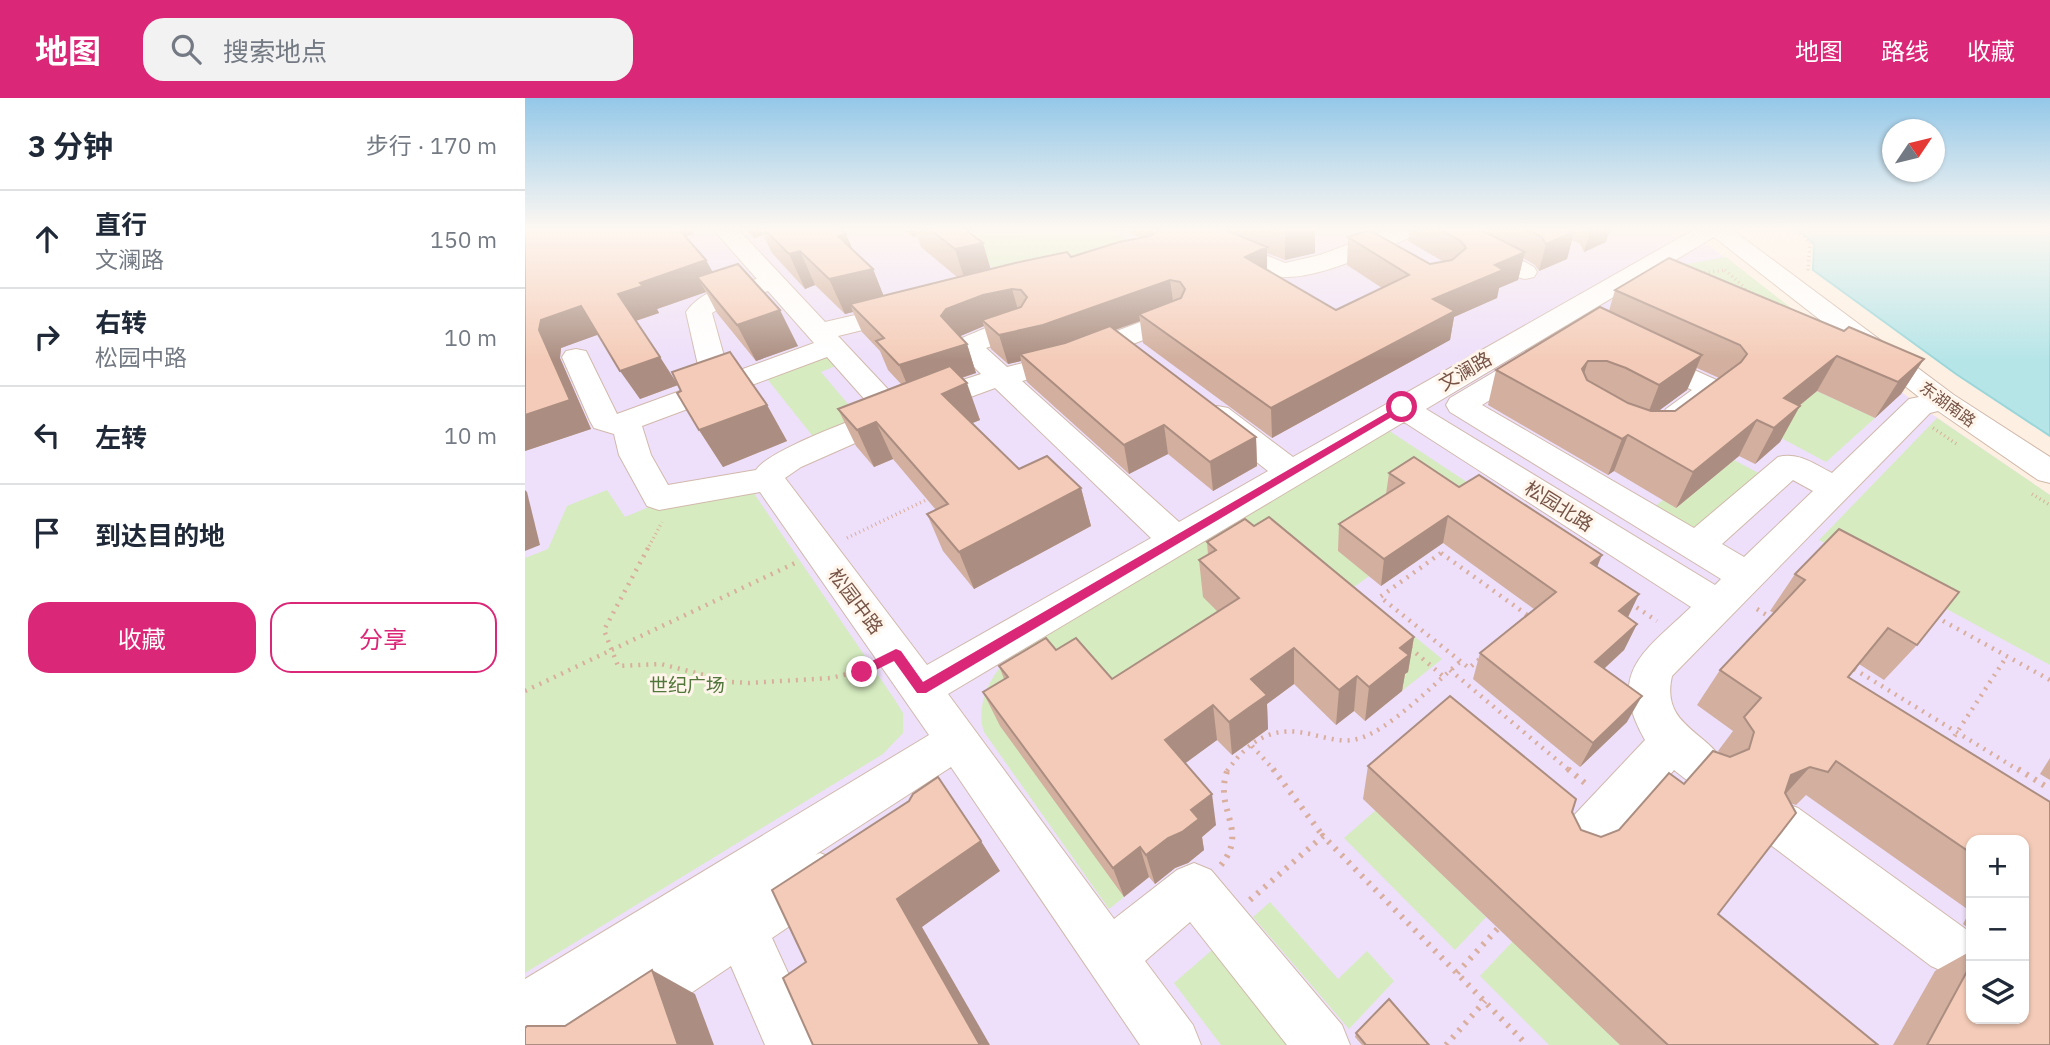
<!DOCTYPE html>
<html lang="zh">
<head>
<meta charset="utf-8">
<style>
  :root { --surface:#fff; --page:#f2f2f3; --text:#1f2937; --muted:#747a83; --line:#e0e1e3; --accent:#db2777 }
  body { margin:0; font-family:"IBM Plex Sans","Noto Sans SC",sans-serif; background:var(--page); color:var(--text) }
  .controls { position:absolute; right:21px; bottom:21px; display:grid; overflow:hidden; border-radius:14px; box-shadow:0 2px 5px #0004 }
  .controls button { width:63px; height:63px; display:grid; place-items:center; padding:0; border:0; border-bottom:2px solid var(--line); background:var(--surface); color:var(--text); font:35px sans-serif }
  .compass { position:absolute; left:1357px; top:21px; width:63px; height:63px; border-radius:50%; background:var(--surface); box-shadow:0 2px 5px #0004; rotate:55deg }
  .stop { position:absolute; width:21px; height:21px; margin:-16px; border:5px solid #db2777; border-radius:50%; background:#fff }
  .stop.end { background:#db2777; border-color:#fff; box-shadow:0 2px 7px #0008 }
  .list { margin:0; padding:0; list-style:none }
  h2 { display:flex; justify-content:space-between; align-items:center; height:91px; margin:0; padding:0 28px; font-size:30px }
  h2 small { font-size:23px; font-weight:400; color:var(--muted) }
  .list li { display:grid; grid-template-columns:46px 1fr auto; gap:21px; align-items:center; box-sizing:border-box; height:98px; padding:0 28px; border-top:2px solid var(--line) }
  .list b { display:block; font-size:26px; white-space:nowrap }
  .list p { margin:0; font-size:23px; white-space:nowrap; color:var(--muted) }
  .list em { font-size:23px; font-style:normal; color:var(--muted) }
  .actions { display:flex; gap:14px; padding:21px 28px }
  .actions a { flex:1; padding:16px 0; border:2px solid var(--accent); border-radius:21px; text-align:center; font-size:24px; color:var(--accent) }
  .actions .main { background:var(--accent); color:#fff }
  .icon { flex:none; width:38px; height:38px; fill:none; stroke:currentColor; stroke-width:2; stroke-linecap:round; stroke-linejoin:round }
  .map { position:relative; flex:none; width:1525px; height:947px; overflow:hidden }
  header { display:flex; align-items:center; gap:42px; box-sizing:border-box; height:98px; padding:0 35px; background:var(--accent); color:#fff }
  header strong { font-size:33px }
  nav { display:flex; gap:38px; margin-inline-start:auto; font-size:24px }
  .search { width:490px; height:63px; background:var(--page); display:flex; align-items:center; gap:18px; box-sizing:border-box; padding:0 24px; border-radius:21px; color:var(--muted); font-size:26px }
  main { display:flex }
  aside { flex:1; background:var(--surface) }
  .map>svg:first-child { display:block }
</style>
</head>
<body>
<header>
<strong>地图</strong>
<div class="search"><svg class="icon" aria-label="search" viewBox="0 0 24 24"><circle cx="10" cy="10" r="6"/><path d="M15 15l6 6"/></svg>搜索地点</div>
<nav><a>地图</a><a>路线</a><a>收藏</a></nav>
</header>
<main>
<aside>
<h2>3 分钟<small>步行 · 170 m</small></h2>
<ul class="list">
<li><svg class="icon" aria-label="ahead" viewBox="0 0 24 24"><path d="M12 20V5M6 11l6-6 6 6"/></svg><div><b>直行</b><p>文澜路</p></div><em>150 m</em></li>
<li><svg class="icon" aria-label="right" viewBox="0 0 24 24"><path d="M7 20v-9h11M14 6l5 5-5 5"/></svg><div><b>右转</b><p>松园中路</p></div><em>10 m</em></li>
<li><svg class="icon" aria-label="left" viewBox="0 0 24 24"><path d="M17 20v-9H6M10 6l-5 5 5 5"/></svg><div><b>左转</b></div><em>10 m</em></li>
<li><svg class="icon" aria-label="arrive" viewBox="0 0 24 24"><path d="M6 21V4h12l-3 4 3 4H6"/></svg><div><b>到达目的地</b></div></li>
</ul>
<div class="actions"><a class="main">收藏</a><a>分享</a></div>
</aside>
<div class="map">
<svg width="1525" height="947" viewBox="0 0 1525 947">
  <rect width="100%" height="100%" fill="#fdf0e2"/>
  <!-- education -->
  <path fill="#eedffa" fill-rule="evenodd" d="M0,130H1149L1183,147L1395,308L1525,397V947H0ZM1446,742H1499V921H1446Z"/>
  <!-- green -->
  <g fill="#d6ecc0">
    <path d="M430,130H583L603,142L573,154L472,173L421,133Z"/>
    <path d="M1201,159L1308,243L1140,170Z"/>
    <path d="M301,254L313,267L296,274L328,312L355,314L290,341L239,277Z"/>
    <path d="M1292,293L1350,320L1301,364L1243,333Z"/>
    <path d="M1412,320L1525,397V567L1294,442Z"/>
    <path d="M863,332L1078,474L948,404L829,489L917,561L877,593L869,585L882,574L717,536L599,799L584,811L459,634C450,609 465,575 486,559Z"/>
    <path d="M1209,362L1239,378L1173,437L1128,410L1138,402L1151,410Z"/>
    <path d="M82,392L100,419L124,409L223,392L228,394L368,599L378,615V635L358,656L0,875V460L23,451L42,408Z"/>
    <path d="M851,712L961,819L930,852L819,740Z"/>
    <path d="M745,804L813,881L842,853L869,883L824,931L728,819Z"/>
    <path d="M988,843L1095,947H1024L955,878Z"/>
    <path d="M687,852L762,947H696L649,885Z"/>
  </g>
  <!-- water -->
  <path fill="#b6e5e8" stroke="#9bd6da" stroke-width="2" d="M1272,130H1525V338L1431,276L1288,172L1289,146Z"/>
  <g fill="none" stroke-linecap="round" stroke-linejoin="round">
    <defs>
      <g id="minor">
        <path d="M187,130H212L300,224L382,205L391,207L395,213L391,219L313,238L374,303L456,276L428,248L432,242C453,234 481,218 503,223L507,229L503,235L461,250L482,269L526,258L639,215L648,213L657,215L661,221L657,227L546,270L497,283L654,424L743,373L681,324L677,317L681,310L692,308L703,310L768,359L1172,130H1205L1429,297L1525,359V385L1513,382L1413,313L1405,315L1147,578C1135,629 1185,633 1201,669L1195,683L1179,689L1163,683L1149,672L1073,760L1056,767L1039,760L1032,744L1039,728L1120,642C1081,574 1119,554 1166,509L879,324L423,596L589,821L652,772L669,765L686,772L817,927L825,947H762L665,824L620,863L668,927L676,947H615L426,669L290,757L295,755L312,762L319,779L312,796L247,840L296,947H240L206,868L89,947H13L20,930L0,939V881L404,637L235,394L134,412L122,408L94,357L89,336L69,330L65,323L37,259L41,253L51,251L61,253L92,316L177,285L161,214C177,191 206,187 232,181ZM1189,139L1394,299L1384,301L1307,375C1289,366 1274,354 1253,359L1169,430L957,307L1021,267L1025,261L1021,255L1011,252L1001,255L925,300L921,307L925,314L1196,481L1190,487L901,311ZM243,193L289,245L204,276L187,215L202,206ZM302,259L350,313C324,324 244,352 231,372L143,387L126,357L117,328ZM470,290L626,440L402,567L260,380L276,369L380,323ZM1268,382L1288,393L1219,459L1197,446Z"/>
        <path d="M667,130H693L726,151L760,165L795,157L867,130H900L896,135C860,149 800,179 762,179C743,179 723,169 706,159C693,152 676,143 667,130Z"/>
        <path d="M908,130H937L1009,169L1012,174L1009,179L1000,181L991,179L912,135Z"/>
        <path d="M1123,251L1198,285L1203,291C1190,309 1163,330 1141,325L1137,318L1141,311L1167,292L1113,265L1109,259L1113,253Z"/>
        <path d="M1256,704L1273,710L1442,832C1448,845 1448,855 1442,868L1424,876L1406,868L1239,742L1233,726L1239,710Z"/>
      </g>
    </defs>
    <!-- minor casing -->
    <use href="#minor" stroke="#d1b9ab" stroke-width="2"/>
    <!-- path-far2 -->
    <g stroke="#d9ae9c" stroke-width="3.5" stroke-dasharray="1 3.5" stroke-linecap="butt">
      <path d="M1268,130L1285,144L1283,173"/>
      <path d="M1200,172L1218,188L1230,210L1228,215L1217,216L1194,200L1148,186L1164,177Z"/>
      <path d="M1408,330L1433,347"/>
      <path d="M1507,396L1525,407"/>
      <path d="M322,440L403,401"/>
      <path d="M122,452L137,424"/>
    </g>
    <!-- path-far1 -->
    <g stroke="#d9ae9c" stroke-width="4.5" stroke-dasharray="2 6" stroke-linecap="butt">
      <path d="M123,450L79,532L93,568L136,566L206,584L224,585L306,580L343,571"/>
      <path d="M916,455L1005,519L944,570L855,499Z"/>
      <path d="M1105,505L1132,523"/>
      <path d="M1232,511L1248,521"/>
      <path d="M1411,519L1525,582"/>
      <path d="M885,550L918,578"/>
      <path d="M1329,571L1495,673"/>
      <path d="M925,572L1045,673"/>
      <path d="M0,593L270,465"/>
      <path d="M1425,645L1482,558"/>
      <path d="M727,648L750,673"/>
      <path d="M702,673C725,641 749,626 789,637C803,640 818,645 832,641C863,634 911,584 936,563"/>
    </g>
    <!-- path -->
    <g stroke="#d9ae9c" stroke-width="6" stroke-dasharray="2.5 7" stroke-linecap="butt">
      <path d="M748,671L798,738"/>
      <path d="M1043,671L1061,686"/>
      <path d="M1493,671L1525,691"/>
      <path d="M696,767C725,732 687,710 703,671"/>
      <path d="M725,802L798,738L1002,947"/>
      <path d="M932,875L976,827"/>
      <path d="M921,947L960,903"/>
    </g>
    <!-- minor -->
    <use href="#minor" fill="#fff" fill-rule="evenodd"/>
  </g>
  <!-- wall -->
  <g fill="#d2af9e" fill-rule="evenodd">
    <path d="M0,130L169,136L161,138L188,174L273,248L231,263L192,215L181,194L132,211L134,215L111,223L152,286L242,307L262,343L198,369L174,332L153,287L115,301L73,236L36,250L35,260L66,331L0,353Z"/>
    <path d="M219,130H314L321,136L328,152L348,171L358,198L432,179L396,149L392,138L388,139L376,130H438L458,145L465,171L546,159L615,140L598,130H696L704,134L697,130H790V155L760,162L742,155V172L811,212L857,190L822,167L823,139L844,132L840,130H861L848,134L905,166L919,164L883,143L885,130H1085L1081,144L1059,154L1055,146L1047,142L1042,161L1014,173L1010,167L998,160L993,182L974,190L972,200L929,219L925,242L747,340L618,245L615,223L590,232L731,339L732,368L688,393L643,356L604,376L502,284L496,263L483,266L466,251L459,228L435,238L442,246L451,275L437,280L455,322L447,325L494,371L556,390L566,428L449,491L418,453L402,416L411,412L368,361L349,369L331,348L313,311L376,286L363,272L355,253L337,234L328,214L320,216L290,187L280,191L247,155L238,137L229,140Z"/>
    <path d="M1090,192L1319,233L1399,261L1376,296L1350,320L1292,293L1274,308L1255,344L1230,366L1214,358L1151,410L1089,373L1083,377L963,307L971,272L1084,213ZM1172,270L1194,280L1150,313H1133L1162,292Z"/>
    <path d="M864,375L934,389L1072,469L1114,496L1103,519L1112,526L1099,552L1079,571L1102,624L1055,669L948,581L955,555L1009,511L918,445L856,488L813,453L814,426L861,396Z"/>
    <path d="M729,428L889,539L883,574L880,576L877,593L840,623L829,613L811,627L769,586L742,606L743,631L724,645L707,657L692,642L660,665L691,727L677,739L679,752L663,765L650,770L630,786L624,779L599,799L475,628L458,594L479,581L474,568L531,552L587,581L693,514L678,499L674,462L683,457L682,444Z"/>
    <path d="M1270,476L1392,547L1359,582L1334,566L1323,579L1525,704V947H1368L1410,873L1446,853V921H1499V742H1446V837L1444,831L1438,826L1445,813L1281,697L1271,707L1265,705L1193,816L1353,947H1095L838,701L843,668L1047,714L1056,732L1076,739L1094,732L1159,686L1195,655L1193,653L1208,633L1172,607L1195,572L1249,515L1245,513Z"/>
    <path d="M1525,660V682L1515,676Z"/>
    <path d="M831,935L904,947H837L830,939Z"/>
  </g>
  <!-- shaded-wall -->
  <g fill="#ab8e81">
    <path d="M149,130H166L169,136L154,140Z"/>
    <path d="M224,130H234L238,137L229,140Z"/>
    <path d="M385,130H389L392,138L388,139Z"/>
    <path d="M760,130H790V155L760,162Z"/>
    <path d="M848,130H861L848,134Z"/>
    <path d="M1066,130H1085L1081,144L1059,154Z"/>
    <path d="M1049,134L1042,161L1014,173L1021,146Z"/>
    <path d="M321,136L335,170L313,138Z"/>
    <path d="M458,145L468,179L441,186L430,151Z"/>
    <path d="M742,149V177L720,159Z"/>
    <path d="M275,153L290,187L280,191L264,156Z"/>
    <path d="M1000,154L993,182L974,190L972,200L929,219L925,242L747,340L746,310L908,201L970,167Z"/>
    <path d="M181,162L196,189L172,179L181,194L132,211L134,215L110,223L93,196L115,185Z"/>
    <path d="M348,171L362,206H325L328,214L320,216L304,181Z"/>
    <path d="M645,182L649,210L614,216L615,223L525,255L495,256L496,263L483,266L474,237Z"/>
    <path d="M487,191L495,219L457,222L459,228L431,240L416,218L421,211L458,197Z"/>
    <path d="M56,208L75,236L36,250L35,260L66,331L0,353V317L16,222Z"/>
    <path d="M255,212L273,248L231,263L212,227Z"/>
    <path d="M442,246L451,275L386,296L374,267Z"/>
    <path d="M1177,257L1162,292L1120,323L1134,287Z"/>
    <path d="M1312,258L1292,293L1247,330L1259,300Z"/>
    <path d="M135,259L153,287L115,301L95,273Z"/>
    <path d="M1399,261L1376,296L1350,320L1373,284Z"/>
    <path d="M1063,263L1052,298L1057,271Z"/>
    <path d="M442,285L455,322L431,332L417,296Z"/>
    <path d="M242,307L262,343L198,369L174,332Z"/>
    <path d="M1275,308L1255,344L1230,366L1249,330Z"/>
    <path d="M1232,322L1214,358L1151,410L1168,374Z"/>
    <path d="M351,324L368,361L349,369L332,332Z"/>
    <path d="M639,327L643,356L604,376L599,347Z"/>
    <path d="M1103,337L1089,373L1083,377L1097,341Z"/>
    <path d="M731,339L732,368L688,393L685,364Z"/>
    <path d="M556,390L566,428L449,491L434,454Z"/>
    <path d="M0,392L2,394L15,447L0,453Z"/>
    <path d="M923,418L918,445L856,488L859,461Z"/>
    <path d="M1077,457L1066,484V465Z"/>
    <path d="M1114,496L1101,523L1094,513Z"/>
    <path d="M1112,526L1099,552L1058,590L1070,564Z"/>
    <path d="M889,539L883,574L880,576L877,593L840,623L844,589L875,550Z"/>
    <path d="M769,550V586L742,606L743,631L707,657L704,624L726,581Z"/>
    <path d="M832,578L829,613L811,627L814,592Z"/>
    <path d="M1117,598L1102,624L1055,669L1068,645Z"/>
    <path d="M688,607L692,642L647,675L640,642Z"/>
    <path d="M1285,669L1255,702L1266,677Z"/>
    <path d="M687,696L691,727L677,739L679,752L663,765L650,770L630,786L621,757L666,712Z"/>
    <path d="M456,743L475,773L397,829L465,947H455L372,801Z"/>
    <path d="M615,749L624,779L599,799L588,770Z"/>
    <path d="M127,872L170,896L189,947H153Z"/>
  </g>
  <!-- building -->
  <g fill="#f4cbb8" stroke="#ab8e81" stroke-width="2">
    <path d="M0,130H153L181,162L115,185L118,188L93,196L135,259L95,273L56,208L16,222L14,232L45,302L0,317Z"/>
    <path d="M238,130H314L321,136L313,138L348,171L304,181L275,153L264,156Z"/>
    <path d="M403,130H438L458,145L430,151Z"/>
    <path d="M633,130H696L742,149L720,159L811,212L884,177L823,139L844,132L905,166L927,162L941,150L936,143L912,130H952L1000,154L970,167L978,172L908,201L930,213L746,310L614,216L656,200L660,191L655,184L645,182L518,227L474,237L457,222L496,209L502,199L496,192L487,191L458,197L421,211L416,218L442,246L374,267L351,243L359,240L325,206L490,165L542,154L546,159L594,144L625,138L635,131Z"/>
    <path d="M998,130H1036L1049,134L1021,146L1017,139Z"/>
    <path d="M1144,160L1319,233L1324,229L1399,261L1373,284L1312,258L1259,300L1275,308L1249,330L1232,322L1168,374L1103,337L1097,341L971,272L1075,209L1177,257L1134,287L1101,270L1082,263H1063L1057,271L1062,282L1103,305L1126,313H1150L1216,264L1222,256L1215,247L1090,192Z"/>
    <path d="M213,166L255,212L212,227L172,179Z"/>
    <path d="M585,228L731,339L685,364L639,327L599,347L495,256L540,245Z"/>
    <path d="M205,254L242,307L174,332L152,295L156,293L147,274Z"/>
    <path d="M425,268L442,285L417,296L494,371L522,358L556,390L434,454L402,416L423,406L351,324L332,332L313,311Z"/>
    <path d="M889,359L934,389L954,377L1077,457L1066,465L1114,496L1094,513L1112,526L1070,564L1117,598L1068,645L955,555L1031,494L923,418L859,461L814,426L879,385L864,375Z"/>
    <path d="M744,419L889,539L875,550L884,557L844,589L832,578L814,592L769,550L726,581L742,597L722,611L704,624L688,607L640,642L687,696L666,712L674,721L657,734L643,740L621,757L615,749L588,770L458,594L483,579L474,568L521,540L531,552L551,540L587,581L714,500L674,462L691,452L682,444L720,421L729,428Z"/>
    <path d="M1314,431L1434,494L1392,547L1363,530L1323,579L1525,704V947H1402L1446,866V921H1499V742H1446V755L1311,663L1303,674L1285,669L1266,677L1260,695L1271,715L1193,816L1353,947H1143L843,668L925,598L1051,701L1047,714L1056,732L1076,739L1094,732L1144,675L1159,686L1188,653L1205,659L1224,651L1229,634L1219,619L1236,600L1195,572L1280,482L1270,476Z"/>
    <path d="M413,679L456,743L372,801L455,947H288L258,880L281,864L247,792L384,703L388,696Z"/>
    <path d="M127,872L153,947H0V930L2,928H40Z"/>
    <path d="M864,901L904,947H841L831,935Z"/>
  </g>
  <!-- sky -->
  <linearGradient id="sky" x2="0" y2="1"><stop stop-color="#94c8e8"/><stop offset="0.5" stop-color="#fef8f2"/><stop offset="1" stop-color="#fef8f2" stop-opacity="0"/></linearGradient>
  <rect width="1525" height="262" fill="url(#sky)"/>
  <!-- route -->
  <path fill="#db2777" d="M877,306L881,309L880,311L401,595H392L369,563L337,579L331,574L333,570L371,551L376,553L398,584Z"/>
  <g text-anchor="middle" stroke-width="6" stroke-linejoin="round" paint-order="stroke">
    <!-- far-street labels -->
    <g font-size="16" fill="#775447" stroke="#fff5ea">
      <text transform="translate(1423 306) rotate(36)" y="6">东湖南路</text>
    </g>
    <!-- street labels -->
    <g font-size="19" fill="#775447" stroke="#fff5ea">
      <text transform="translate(940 273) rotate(-30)" y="7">文澜路</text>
      <text transform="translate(1034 408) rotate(32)" y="7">松园北路</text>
      <text transform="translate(331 503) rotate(53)" y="7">松园中路</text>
    </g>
    <!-- park labels -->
    <g font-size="19" fill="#52773c" stroke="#fff5ea">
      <text x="162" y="594">世纪广场</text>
    </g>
  </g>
</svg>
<div class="controls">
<button>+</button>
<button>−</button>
<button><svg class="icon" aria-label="layers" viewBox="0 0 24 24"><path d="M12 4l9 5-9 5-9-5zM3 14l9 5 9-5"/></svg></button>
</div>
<svg class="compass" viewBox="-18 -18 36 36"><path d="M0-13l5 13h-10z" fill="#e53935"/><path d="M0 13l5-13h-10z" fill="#747a83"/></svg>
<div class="stop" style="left:877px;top:309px"></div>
<div class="stop end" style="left:337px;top:574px"></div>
</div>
</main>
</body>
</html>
